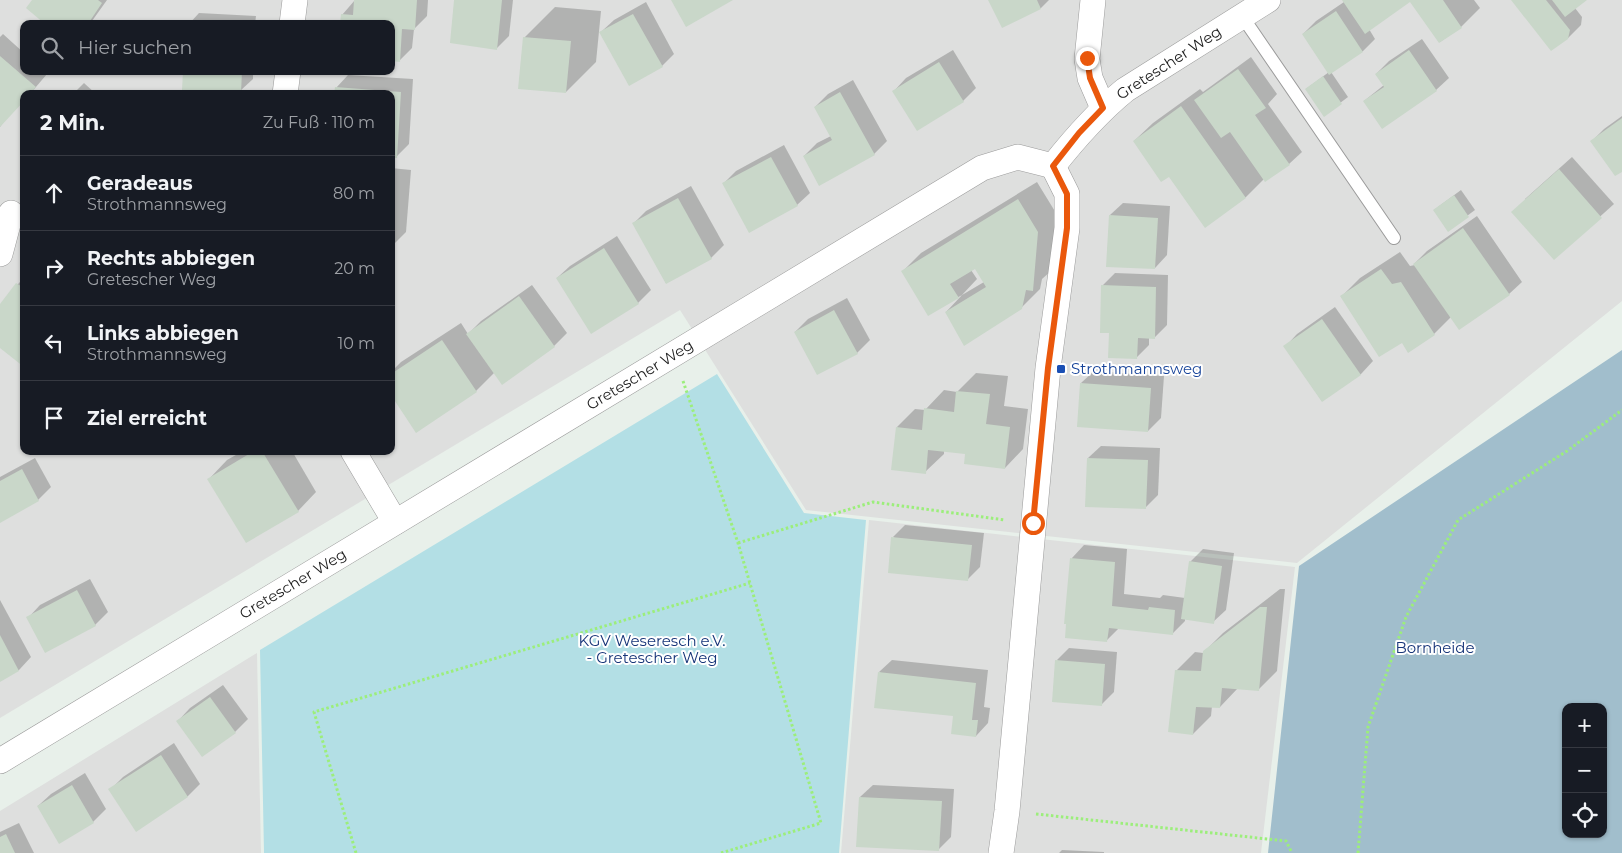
<!DOCTYPE html>
<html lang="de">
<head>
<meta charset="utf-8">
<style>
  :root { --surface:#171b24; --page:#20242c; --text:#f1f3f6; --muted:#9ea1a6; --line:#363941 }
  body { margin:0; font-family:Montserrat,sans-serif; background:var(--page); color:var(--text) }
  .controls { position:absolute; right:15px; bottom:15px; display:grid; overflow:hidden; border-radius:10px; box-shadow:0 1px 4px #0004 }
  .controls button { width:45px; height:45px; display:grid; place-items:center; padding:0; border:0; border-bottom:1px solid var(--line); background:var(--surface); color:var(--text); font:25px sans-serif }
  .stop { position:absolute; width:15px; height:15px; margin:-11px; border:4px solid #ea580c; border-radius:50%; background:#fff }
  .stop.end { background:#ea580c; border-color:#fff; box-shadow:0 1px 5px #0008 }
  .list { margin:0; padding:0; list-style:none }
  h2 { display:flex; justify-content:space-between; align-items:center; height:65px; margin:0; padding:0 20px; font-size:21px }
  h2 small { font-size:16px; font-weight:400; color:var(--muted) }
  .list li { display:grid; grid-template-columns:32px 1fr auto; gap:15px; align-items:center; box-sizing:border-box; height:75px; padding:0 20px; border-top:1px solid var(--line) }
  .list b { display:block; font-size:19px; white-space:nowrap }
  .list p { margin:0; font-size:16px; white-space:nowrap; color:var(--muted) }
  .list em { font-size:16px; font-style:normal; color:var(--muted) }
  .icon { flex:none; width:28px; height:28px; fill:none; stroke:currentColor; stroke-width:2; stroke-linecap:round; stroke-linejoin:round }
  .map { position:relative; flex:none; width:1622px; height:853px; overflow:hidden }
  .search { position:absolute; background:var(--surface); box-shadow:0 1px 4px #0004; left:20px; top:20px; width:375px; height:55px; display:flex; align-items:center; gap:12px; box-sizing:border-box; padding:0 18px; border-radius:10px; color:var(--muted); font-size:19px }
  .panel { position:absolute; background:var(--surface); box-shadow:0 1px 4px #0004; left:20px; top:90px; width:375px; height:365px; border-radius:10px }
  .map>svg:first-child { display:block }
</style>
</head>
<body>
<div class="map">
<svg width="1622" height="853" viewBox="0 0 1622 853">
  <rect width="100%" height="100%" fill="#e8f0ea"/>
  <!-- residential -->
  <g fill="#dedfde" fill-rule="evenodd">
    <path d="M0,0H1622V301L1297,563L806,510L680,310L0,718ZM24,24H391V71H24ZM24,94H391V451H24Z"/>
    <path d="M869,520L1295,567L1261,853H841Z"/>
    <path d="M257,653L261,853H0V811Z"/>
  </g>
  <!-- grass -->
  <path fill="#b3dfe5" d="M717,374L804,513L866,520L839,853H264L260,650Z"/>
  <!-- forest -->
  <path fill="#a1becc" fill-rule="evenodd" d="M1622,350V853H1268L1299,566ZM1566,707H1603V834H1566Z"/>
  <!-- shadow -->
  <g fill="#0003" fill-rule="evenodd">
    <path d="M34,0H107L92,21L96,24H47Z"/>
    <path d="M355,0H428L427,16L414,29L412,48L399,61L391,24L342,15Z"/>
    <path d="M455,0H513L509,36L496,49Z"/>
    <path d="M990,0H1049L1041,8L1002,26Z"/>
    <path d="M1344,0H1474L1480,8L1461,27L1440,42L1411,0L1369,29L1375,39L1363,51L1331,72L1348,97L1324,115L1306,89L1329,72L1303,34L1316,21L1344,2Z"/>
    <path d="M1512,0H1585L1575,8L1582,17L1581,25L1568,38Z"/>
    <path d="M646,2L674,54L662,66L601,32L614,20Z"/>
    <path d="M555,7L601,11L596,62L566,92L524,38Z"/>
    <path d="M199,13L256,16L255,24H189Z"/>
    <path d="M3,34L24,53V71H44L47,74L30,94H24L0,127V37Z"/>
    <path d="M1422,39L1449,78L1436,90L1364,101L1384,85L1376,74L1389,61Z"/>
    <path d="M953,50L976,88L963,101L894,91L906,78Z"/>
    <path d="M1251,57L1277,94L1268,104L1302,152L1289,164L1264,179L1246,197L1205,226L1169,175L1134,141L1153,123L1200,89L1203,92Z"/>
    <path d="M184,71H253V79L240,91Z"/>
    <path d="M348,75L413,79L409,144L396,157L391,94L336,88Z"/>
    <path d="M853,80L887,141L874,154L804,156L817,143L831,136L815,107L828,94Z"/>
    <path d="M84,83L96,94H73Z"/>
    <path d="M1622,116V170L1592,141L1604,129Z"/>
    <path d="M784,145L810,193L797,205L723,184L736,171Z"/>
    <path d="M1572,157L1614,204L1554,258L1525,199Z"/>
    <path d="M391,168L411,170L406,232L391,247Z"/>
    <path d="M1037,182L1056,213L1051,271L1042,279L1040,289L1021,308L946,312L962,295L929,314L903,271L921,253ZM976,267L984,282L962,295L977,279L971,270Z"/>
    <path d="M691,186L724,245L711,258L666,283L634,223L646,211Z"/>
    <path d="M1461,190L1475,210L1448,230L1434,210Z"/>
    <path d="M1123,203L1170,206L1167,255L1155,268L1110,215Z"/>
    <path d="M1477,216L1522,282L1509,294L1451,317L1434,334L1402,341L1341,297L1360,278L1400,252L1410,266L1415,265L1414,264L1427,251Z"/>
    <path d="M617,236L651,290L638,303L557,278L570,266Z"/>
    <path d="M1115,273L1168,275L1167,325L1154,338H1149V345L1136,358L1102,286Z"/>
    <path d="M24,277V365L0,347V306Z"/>
    <path d="M532,285L567,333L554,346L502,383L495,372L476,391L391,393V372L401,362L461,323L468,334L481,321Z"/>
    <path d="M847,298L870,340L857,353L795,332L808,319Z"/>
    <path d="M1335,307L1373,361L1361,374L1322,401L1285,347L1297,334Z"/>
    <path d="M1094,371L1164,376L1161,418L1148,431L1081,383Z"/>
    <path d="M976,373L1008,376L1004,406L1028,409L1023,449L1005,468L967,453L944,450V454L925,472L897,427L915,409L925,410L944,390L957,392Z"/>
    <path d="M1101,446L1160,448L1158,495L1146,507L1088,458Z"/>
    <path d="M243,451H292L316,492L298,511L209,479L227,460Z"/>
    <path d="M35,458L51,487L38,500L0,521V477Z"/>
    <path d="M905,525L984,533L980,567L968,579L893,537Z"/>
    <path d="M1084,545L1127,549L1124,594L1160,598L1163,595L1185,598L1190,562L1203,549L1234,553L1226,610L1213,622L1185,619V621L1172,634L1119,628L1107,640L1065,623L1072,558Z"/>
    <path d="M90,579L108,612L95,625L45,651L28,618L40,605Z"/>
    <path d="M1280,589H1285L1277,671L1258,690L1238,688L1220,707L1212,706L1211,716L1193,734L1176,671L1195,652L1203,653L1223,633Z"/>
    <path d="M0,600L31,657L19,670L0,680Z"/>
    <path d="M1069,648L1117,652L1114,692L1101,705L1057,660Z"/>
    <path d="M892,660L988,670L984,707L990,708L988,723L976,736L954,715L879,672Z"/>
    <path d="M223,685L248,719L235,732L178,721L190,708Z"/>
    <path d="M174,743L200,784L188,796L136,830L110,790L123,777Z"/>
    <path d="M85,773L106,809L93,822L38,806L51,794Z"/>
    <path d="M873,785L954,789L951,837L938,850L860,797Z"/>
    <path d="M19,823L34,853H0V832Z"/>
    <path d="M1062,850L1104,852V853H1059Z"/>
  </g>
  <!-- building -->
  <g fill="#c9d7c9">
    <path d="M32,0H98L102,3L88,24H45L26,8Z"/>
    <path d="M354,0H417L415,30L402,29L400,62L391,61V24H340L341,14L353,15Z"/>
    <path d="M454,0H502L497,50L450,43Z"/>
    <path d="M671,0H733L686,27Z"/>
    <path d="M988,0H1037L1041,9L1002,28Z"/>
    <path d="M1342,0H1443L1462,28L1439,43L1410,2L1365,34Z"/>
    <path d="M1511,0H1546L1570,30L1568,39L1551,51Z"/>
    <path d="M1552,0H1587L1565,17Z"/>
    <path d="M1336,11L1363,52L1329,75L1302,34Z"/>
    <path d="M633,14L663,67L629,86L599,32Z"/>
    <path d="M523,37L571,41L566,93L518,89Z"/>
    <path d="M1409,50L1437,91L1382,129L1363,101L1384,87L1375,74Z"/>
    <path d="M0,56L36,87L30,94H24V101L0,127Z"/>
    <path d="M939,62L964,102L917,131L892,91Z"/>
    <path d="M1238,69L1266,108L1255,115L1290,165L1265,182L1230,132L1221,138L1194,100Z"/>
    <path d="M183,71H242L241,93L182,90Z"/>
    <path d="M1323,76L1342,104L1324,117L1305,89Z"/>
    <path d="M335,87L401,92L397,158H391V94H334Z"/>
    <path d="M840,92L875,155L819,186L803,156L832,140L814,107Z"/>
    <path d="M1181,106L1246,198L1205,228L1169,177L1161,182L1133,141Z"/>
    <path d="M1622,118V172L1615,176L1590,141Z"/>
    <path d="M771,157L798,206L749,233L722,183Z"/>
    <path d="M1559,169L1602,218L1554,260L1511,212Z"/>
    <path d="M1454,195L1469,217L1448,232L1433,210Z"/>
    <path d="M678,198L712,259L666,284L632,223Z"/>
    <path d="M1018,199L1038,232L1033,291L1026,290L1022,309L964,346L945,312L986,287L975,269L950,284L959,298L928,316L901,271Z"/>
    <path d="M1109,215L1158,218L1155,269L1106,267Z"/>
    <path d="M1463,228L1510,295L1459,330L1413,264Z"/>
    <path d="M604,248L639,304L591,334L556,278Z"/>
    <path d="M1381,269L1392,284L1401,282L1435,335L1408,353L1402,343L1379,357L1340,296Z"/>
    <path d="M16,283L24,288V367L0,348V304Z"/>
    <path d="M1101,285L1156,287L1155,339L1138,338L1137,359L1108,358L1109,333H1100Z"/>
    <path d="M519,296L555,347L502,385L466,334Z"/>
    <path d="M834,310L858,354L817,375L794,332Z"/>
    <path d="M1322,319L1361,375L1322,402L1283,346Z"/>
    <path d="M442,340L477,392L416,433L391,395V374Z"/>
    <path d="M1080,383L1151,388L1148,432L1077,427Z"/>
    <path d="M956,391L990,394L986,424L1010,427L1005,469L964,464L965,454L928,450L926,474L891,470L896,427L922,430L924,408L954,412Z"/>
    <path d="M254,451H262L299,512L246,543L207,479Z"/>
    <path d="M1087,458L1148,460L1146,509L1085,507Z"/>
    <path d="M22,469L39,501L0,523V481Z"/>
    <path d="M891,537L972,545L968,581L888,573Z"/>
    <path d="M1070,558L1115,562L1112,606L1148,610L1149,607L1175,610L1173,635L1109,628L1107,642L1065,638L1066,624H1064Z"/>
    <path d="M1189,561L1222,566L1214,624L1181,619Z"/>
    <path d="M77,590L96,626L45,653L26,617Z"/>
    <path d="M1260,607H1267L1259,691L1222,688L1220,708L1196,707L1193,735L1168,732L1175,670L1201,671L1203,651Z"/>
    <path d="M0,635L19,671L0,682Z"/>
    <path d="M1055,660L1105,664L1102,706L1052,702Z"/>
    <path d="M878,672L976,683L972,720H978L976,737L951,734L953,716L874,708Z"/>
    <path d="M210,697L236,733L202,757L176,721Z"/>
    <path d="M161,755L188,797L136,832L108,789Z"/>
    <path d="M72,785L94,823L59,844L37,806Z"/>
    <path d="M859,797L942,801L939,851L856,847Z"/>
    <path d="M6,834L15,853H0V837Z"/>
  </g>
  <g fill="none" stroke-linecap="round" stroke-linejoin="round">
    <defs>
      <path id="lane" d="M1242,16L1394,238"/>
      <g id="street">
        <path d="M1093,0L1087,59L1090,78L1103,108"/>
        <path d="M292,24L295,0"/>
        <path d="M285,94L288,71"/>
        <path d="M1053,166C1075,138 1097,113 1125,90L1268,0"/>
        <path d="M0,254L11,213"/>
        <path d="M353,451L395,522"/>
        <path d="M0,761L982,168L1018,157L1053,166"/>
        <path d="M1001,853L1007,811L1048,368L1067,228V194L1053,166"/>
      </g>
    </defs>
    <!-- lane casing -->
    <use href="#lane" stroke="#9b9b9b" stroke-width="14"/>
    <!-- street casing -->
    <use href="#street" stroke="#9b9b9b" stroke-width="26"/>
    <!-- path -->
    <g stroke="#9cee7b" stroke-width="3" stroke-dasharray="2.5 2.5" stroke-linecap="butt">
      <path d="M683,381L738,543L821,823L721,853"/>
      <path d="M738,543L873,502L1005,520"/>
      <path d="M1036,814L1286,841L1292,853"/>
      <path d="M356,853L314,712L750,583"/>
      <path d="M1358,853L1368,727L1406,617L1458,520L1567,451L1622,410"/>
    </g>
    <!-- lane -->
    <use href="#lane" stroke="#fff" stroke-width="12"/>
    <!-- street -->
    <use href="#street" stroke="#fff" stroke-width="25"/>
  </g>
  <g fill="none" stroke-linecap="round" stroke-linejoin="round">
    <!-- route -->
    <path stroke="#ea580c" stroke-width="6" d="M1033,523L1048,368L1067,228V194L1053,166L1079,133L1103,108L1090,78L1087,58"/>
  </g>
  <!-- markers -->
  <rect fill="#1a4fb4" stroke="#fff" stroke-width="2" x="1056" y="364" width="10" height="10" rx="2.5"/>
  <g text-anchor="middle" stroke-width="4" stroke-linejoin="round" paint-order="stroke">
    <!-- street labels -->
    <g font-size="15" fill="#212121" stroke="#fff">
      <text transform="translate(1169 63) rotate(-33)" y="5">Gretescher Weg</text>
      <text transform="translate(640 375) rotate(-31)" y="5">Gretescher Weg</text>
      <text transform="translate(293 584) rotate(-31)" y="5">Gretescher Weg</text>
    </g>
    <!-- transit labels -->
    <g font-size="15" fill="#164399" stroke="#fff" text-anchor="start">
      <text x="1071" y="374">Strothmannsweg</text>
    </g>
    <!-- park labels -->
    <g font-size="15" fill="#163478" stroke="#fff">
      <text x="652" y="646">KGV Weseresch e.V.<tspan x="652" dy="17">- Gretescher Weg</tspan></text>
      <text x="1435" y="653">Bornheide</text>
    </g>
  </g>
</svg>
<div class="controls">
<button>+</button>
<button>−</button>
<button><svg class="icon" aria-label="locate" viewBox="0 0 24 24"><circle cx="12" cy="12" r="6"/><path d="M12 2v4M12 18v4M2 12h4M18 12h4"/></svg></button>
</div>
<div class="stop" style="left:1033px;top:523px"></div>
<div class="stop end" style="left:1087px;top:58px"></div>
<div class="search"><svg class="icon" aria-label="search" viewBox="0 0 24 24"><circle cx="10" cy="10" r="6"/><path d="M15 15l6 6"/></svg>Hier suchen</div>
<section class="panel">
<h2>2 Min.<small>Zu Fuß · 110 m</small></h2>
<ul class="list">
<li><svg class="icon" aria-label="ahead" viewBox="0 0 24 24"><path d="M12 20V5M6 11l6-6 6 6"/></svg><div><b>Geradeaus</b><p>Strothmannsweg</p></div><em>80 m</em></li>
<li><svg class="icon" aria-label="right" viewBox="0 0 24 24"><path d="M7 20v-9h11M14 6l5 5-5 5"/></svg><div><b>Rechts abbiegen</b><p>Gretescher Weg</p></div><em>20 m</em></li>
<li><svg class="icon" aria-label="left" viewBox="0 0 24 24"><path d="M17 20v-9H6M10 6l-5 5 5 5"/></svg><div><b>Links abbiegen</b><p>Strothmannsweg</p></div><em>10 m</em></li>
<li><svg class="icon" aria-label="arrive" viewBox="0 0 24 24"><path d="M6 21V4h12l-3 4 3 4H6"/></svg><div><b>Ziel erreicht</b></div></li>
</ul>
</section>
</div>
</body>
</html>
